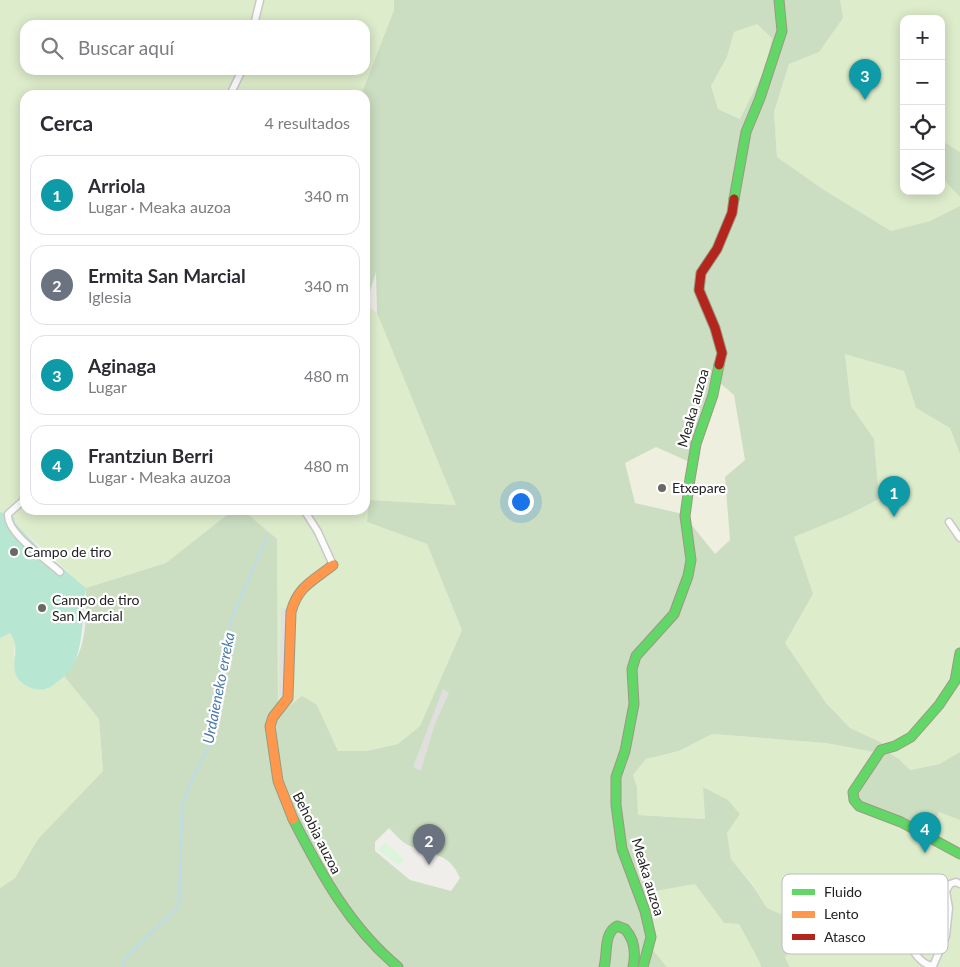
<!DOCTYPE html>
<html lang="es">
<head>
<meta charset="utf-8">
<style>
  :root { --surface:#fff; --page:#f2f2f3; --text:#2b2b33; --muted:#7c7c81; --line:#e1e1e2; --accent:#ea580c }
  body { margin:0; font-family:Lato,sans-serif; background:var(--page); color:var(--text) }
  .controls { position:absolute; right:15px; top:15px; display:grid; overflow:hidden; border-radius:10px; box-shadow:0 2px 12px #0003 }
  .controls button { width:45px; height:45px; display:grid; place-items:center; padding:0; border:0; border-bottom:1px solid var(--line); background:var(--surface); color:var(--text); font:25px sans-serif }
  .you { position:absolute; left:520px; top:501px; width:18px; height:18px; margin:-12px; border:4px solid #fff; border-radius:50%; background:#1a73e8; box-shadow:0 0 0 8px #1a73e833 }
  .badge { display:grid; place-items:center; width:32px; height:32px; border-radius:50%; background:var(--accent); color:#fff; font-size:16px; font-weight:700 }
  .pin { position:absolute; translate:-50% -41px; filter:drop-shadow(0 1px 2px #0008) }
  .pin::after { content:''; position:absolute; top:26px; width:18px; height:15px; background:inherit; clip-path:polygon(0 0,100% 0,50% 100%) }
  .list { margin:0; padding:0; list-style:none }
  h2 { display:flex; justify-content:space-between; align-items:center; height:65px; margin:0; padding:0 20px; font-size:21px }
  h2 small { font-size:16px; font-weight:400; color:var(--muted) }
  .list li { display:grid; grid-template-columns:32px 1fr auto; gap:15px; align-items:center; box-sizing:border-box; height:80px; margin:0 10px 10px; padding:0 10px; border:1px solid var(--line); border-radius:15px }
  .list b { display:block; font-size:19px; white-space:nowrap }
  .list p { margin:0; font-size:16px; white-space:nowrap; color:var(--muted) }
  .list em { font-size:16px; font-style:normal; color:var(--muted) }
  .icon { flex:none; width:28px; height:28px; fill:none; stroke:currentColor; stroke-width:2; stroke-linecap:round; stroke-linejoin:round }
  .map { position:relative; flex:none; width:960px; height:967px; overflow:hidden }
  .search { position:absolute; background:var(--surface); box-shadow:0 2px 12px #0003; left:20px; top:20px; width:350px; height:55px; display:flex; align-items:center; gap:12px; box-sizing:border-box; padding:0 18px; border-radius:15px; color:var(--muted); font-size:19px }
  .panel { position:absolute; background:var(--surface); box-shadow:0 2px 12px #0003; left:20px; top:90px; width:350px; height:425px; border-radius:15px }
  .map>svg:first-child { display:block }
</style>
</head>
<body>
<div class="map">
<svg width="960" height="967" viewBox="0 0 960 967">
  <rect width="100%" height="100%" fill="#f0eeeb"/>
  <!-- farmland -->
  <path fill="#efefdf" d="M720,382L734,395L745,460L725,477L730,540L715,554L683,514L635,503L625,463L656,447Z"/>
  <!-- grass -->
  <g fill="#ddeccb" fill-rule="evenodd">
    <path d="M0,0H394V10L361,95H25V510H233L166,563L86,588L11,520L0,515ZM25,25H365V70H25Z"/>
    <path d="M840,0H960V152L941,140V19H904V129L902,130L904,191H941V177L960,197V206L930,221L891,231L824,190L777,157L774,112L789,64L819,52Z"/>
    <path d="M757,24L773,37L766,67L741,119L718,109L711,86L727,57L734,32Z"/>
    <path d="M367,305L377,313L457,505L369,500L367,522L427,544L462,630L420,726L398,744L367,751H338L317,705L278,715L277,539L243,510H365V307Z"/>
    <path d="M845,353L904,371L916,408L950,428L960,454V752L941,763L910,770L899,759L928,832L939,812L960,820V967H790L785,957L792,919L767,908L753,885L731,859L727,833L740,814L728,800L703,787L705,819L638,815L637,787L633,775L646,759L679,751L712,734L826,743L874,752L881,743L850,728L826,703L785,643L813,594L794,537L850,514L879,499L874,439L851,406Z"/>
    <path d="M10,633L15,642L14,657L46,690L64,676L99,719L103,771L38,839L15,878L0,888V638Z"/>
    <path d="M695,884L724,923L739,924L759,961L761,967H667L647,943L639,894Z"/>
  </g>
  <!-- forest -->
  <g fill="#cbdec1" fill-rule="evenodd">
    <path d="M394,0H840L843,18L819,52L789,64L774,112L777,157L824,190L891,231L930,221L960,206V454L950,428L916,408L904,371L845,354L851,406L874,439L879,499L850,514L794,537L813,594L785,643L826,703L850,728L882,743L874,752L826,743L712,734L679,751L646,759L633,775L637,787L638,815L705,819L703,787L728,800L740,814L727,833L731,859L753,886L767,908L792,919L803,933L785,957L790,967H761L759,961L739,924L724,923L695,884L639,894L647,943L667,967H0V888L15,878L38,839L103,771L99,719L64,676C88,651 86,620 86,588L166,563L233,510H243L277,539L278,715L302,696L317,705L338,751H367L398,744L420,726L462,630L427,544L367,522L369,500L456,505L377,313L376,272L365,307V95H361L394,10ZM757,24L772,38L766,67L740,119L718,109L711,86L727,57L734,32ZM720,383L734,395L745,460L725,477L730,540L715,554L683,514L635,503L625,463L656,447L692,463ZM389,828C395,834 402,843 410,846C434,857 448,851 460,878L451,891L410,880L375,851V842Z"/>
    <path d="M941,140L960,152V197L941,177Z"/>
    <path d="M885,751L899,759L910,770L939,764L960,752V820L939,812L928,832L868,806L856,798Z"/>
  </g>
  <!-- park -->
  <path fill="#daf5da" d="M385,842L404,859L399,865L378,850Z"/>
  <!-- pitch -->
  <path fill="#b7e6d2" d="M0,512L14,517L15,523L38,547L86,588C83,609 83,651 72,668C67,675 59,680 52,686C42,693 29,689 20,681C10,670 17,656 15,644C14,640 12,636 10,633L0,638Z"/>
  <!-- parking -->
  <g fill="#e0dfde">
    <path d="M281,608L288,609L285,697L279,696Z"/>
    <path d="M443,689L449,693L435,724L421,770H419L413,767Z"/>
  </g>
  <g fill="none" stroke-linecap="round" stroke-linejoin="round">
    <!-- stream -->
    <path stroke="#bfdbe3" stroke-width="2.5" d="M122,967L125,959L179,906L182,806L194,775L209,746L228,652L231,620L267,537"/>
    <defs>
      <g id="street">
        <path d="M254,25L260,0"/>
        <path d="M230,95L242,70"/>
        <path d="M25,499L8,514C6,533 46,559 60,572"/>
        <path d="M304,510L318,532L333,565"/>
        <path d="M949,522L960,538"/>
        <path d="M869,929L897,933L905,937C911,948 920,965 933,966L946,936L949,908L946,891L950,884L956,882L960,884"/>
      </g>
      <g id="fast">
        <path d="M734,199L746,132L760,98L782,31L779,0"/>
        <path d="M960,653L955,681L939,705L911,737L895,746L881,750L853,792L854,800L859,806L901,822L960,854"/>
        <path d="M293,819C321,874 350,927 398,967"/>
        <path d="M604,967C608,953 603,934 617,926L625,929C635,940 636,953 633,967"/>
        <path d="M643,967L651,937L645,911L622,849L616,805V777L625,751L634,704L632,669L636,656L674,614L688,576L691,560L685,516L690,479L696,444L713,395L719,365"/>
      </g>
      <path id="slow" d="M293,819L278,781L270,726L273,717L288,698L291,612C298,586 313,581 333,565"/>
      <path id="jam" d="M719,365L722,353L715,328L699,290L701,273L717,249L732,213L734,199"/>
    </defs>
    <!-- street casing -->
    <use href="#street" stroke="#c9c8c7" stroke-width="9"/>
    <!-- fast casing -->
    <use href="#fast" stroke="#999a82" stroke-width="11"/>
    <!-- slow casing -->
    <use href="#slow" stroke="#999a82" stroke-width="11"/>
    <!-- jam casing -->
    <use href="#jam" stroke="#999a82" stroke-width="11"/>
    <!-- street -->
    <use href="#street" stroke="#fdfcfc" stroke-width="6"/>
    <!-- fast -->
    <use href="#fast" stroke="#63d668" stroke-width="9"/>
    <!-- slow -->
    <use href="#slow" stroke="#ff974d" stroke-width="9"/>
    <!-- jam -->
    <use href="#jam" stroke="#b3261e" stroke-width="9"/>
  </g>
  <!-- markers -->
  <g fill="#6a6968" stroke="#fff" stroke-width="2">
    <circle cx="662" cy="488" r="5"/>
    <circle cx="14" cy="552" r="5"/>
    <circle cx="42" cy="608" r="5"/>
  </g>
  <g text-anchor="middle" stroke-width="4.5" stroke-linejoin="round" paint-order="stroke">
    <!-- street labels -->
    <g font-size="14" fill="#222" stroke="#fff">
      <text transform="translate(693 408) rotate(-74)" y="5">Meaka auzoa</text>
      <text transform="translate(317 833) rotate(63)" y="5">Behobia auzoa</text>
      <text transform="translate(648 877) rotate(73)" y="5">Meaka auzoa</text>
    </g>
    <!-- poi labels -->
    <g font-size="14" fill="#222" stroke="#fff" text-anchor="start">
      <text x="672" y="493">Etxepare</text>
      <text x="24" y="557">Campo de tiro</text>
      <text x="52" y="605">Campo de tiro<tspan x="52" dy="16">San Marcial</tspan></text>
    </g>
    <!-- water labels -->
    <g font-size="15" font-style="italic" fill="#4a7aab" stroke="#fff">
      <text transform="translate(219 688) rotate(-79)" y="5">Urdaieneko erreka</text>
    </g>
  </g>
  <!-- legend -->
  <rect x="782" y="874" width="166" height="80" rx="8" fill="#fff" stroke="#bdbdbd" stroke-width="1"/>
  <rect x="792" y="889" width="23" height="6" fill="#63d668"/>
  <rect x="792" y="911" width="23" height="7" fill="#ff974d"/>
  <rect x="792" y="934" width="23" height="6" fill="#b3261e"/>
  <g font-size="14" fill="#222">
    <text x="824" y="897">Fluido</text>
    <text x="824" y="919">Lento</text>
    <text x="824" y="942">Atasco</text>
  </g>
</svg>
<div class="controls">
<button>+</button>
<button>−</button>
<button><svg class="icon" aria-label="locate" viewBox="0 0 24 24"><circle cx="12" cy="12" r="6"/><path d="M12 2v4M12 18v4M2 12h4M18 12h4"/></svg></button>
<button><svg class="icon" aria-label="layers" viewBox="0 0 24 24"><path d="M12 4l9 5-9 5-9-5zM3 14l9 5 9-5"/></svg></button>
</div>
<div class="you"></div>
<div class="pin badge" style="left:894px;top:517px;background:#0f9aa8">1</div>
<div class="pin badge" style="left:429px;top:865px;background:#6b7280">2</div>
<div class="pin badge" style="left:865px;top:100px;background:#0f9aa8">3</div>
<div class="pin badge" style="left:925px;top:853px;background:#0f9aa8">4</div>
<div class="search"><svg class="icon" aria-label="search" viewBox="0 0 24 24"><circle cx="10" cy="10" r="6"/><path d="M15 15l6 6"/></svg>Buscar aquí</div>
<section class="panel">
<h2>Cerca<small>4 resultados</small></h2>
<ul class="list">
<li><span class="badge" style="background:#0f9aa8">1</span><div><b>Arriola</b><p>Lugar · Meaka auzoa</p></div><em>340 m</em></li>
<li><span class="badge" style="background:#6b7280">2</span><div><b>Ermita San Marcial</b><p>Iglesia</p></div><em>340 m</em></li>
<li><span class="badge" style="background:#0f9aa8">3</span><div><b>Aginaga</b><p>Lugar</p></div><em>480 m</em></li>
<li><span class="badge" style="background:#0f9aa8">4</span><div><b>Frantziun Berri</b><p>Lugar · Meaka auzoa</p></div><em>480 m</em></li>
</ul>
</section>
</div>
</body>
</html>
